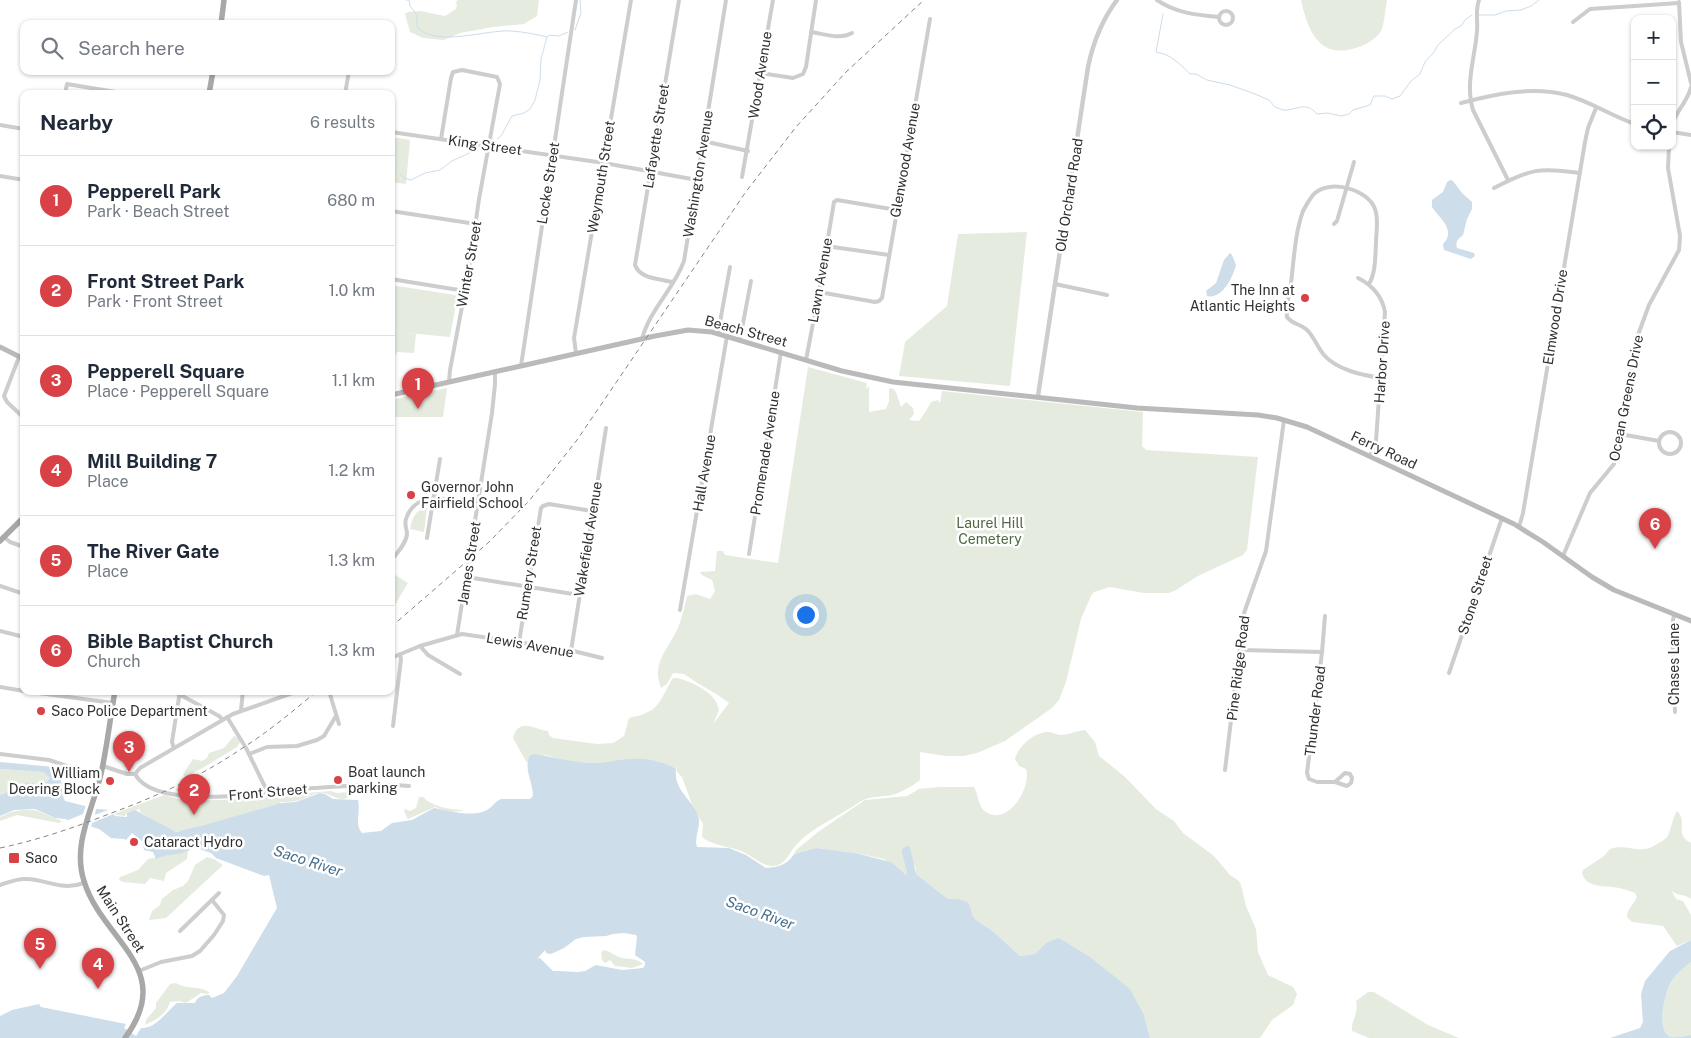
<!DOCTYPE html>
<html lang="en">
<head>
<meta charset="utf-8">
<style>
  :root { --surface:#fff; --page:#f6f6f7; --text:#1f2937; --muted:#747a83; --line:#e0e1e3; --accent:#d84145 }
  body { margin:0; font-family:"Public Sans",sans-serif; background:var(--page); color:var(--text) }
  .controls { position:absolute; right:15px; top:15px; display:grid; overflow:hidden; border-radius:10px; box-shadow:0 1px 4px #0004 }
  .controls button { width:45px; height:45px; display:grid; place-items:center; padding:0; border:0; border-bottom:1px solid var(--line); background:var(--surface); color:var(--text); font:25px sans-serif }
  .you { position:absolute; left:805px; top:614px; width:18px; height:18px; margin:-12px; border:4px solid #fff; border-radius:50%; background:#1a73e8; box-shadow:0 0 0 8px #1a73e833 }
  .badge { display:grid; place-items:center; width:32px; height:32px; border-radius:50%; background:var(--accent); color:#fff; font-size:16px; font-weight:700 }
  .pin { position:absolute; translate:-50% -41px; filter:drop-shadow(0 1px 2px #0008) }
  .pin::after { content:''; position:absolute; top:26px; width:18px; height:15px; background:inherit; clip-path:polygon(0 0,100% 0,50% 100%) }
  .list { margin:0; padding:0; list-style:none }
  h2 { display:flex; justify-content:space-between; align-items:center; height:65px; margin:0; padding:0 20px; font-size:21px }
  h2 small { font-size:16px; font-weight:400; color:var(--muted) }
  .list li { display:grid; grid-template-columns:32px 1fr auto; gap:15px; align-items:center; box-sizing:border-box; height:90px; padding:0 20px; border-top:1px solid var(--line) }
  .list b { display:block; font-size:19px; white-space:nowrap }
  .list p { margin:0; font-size:16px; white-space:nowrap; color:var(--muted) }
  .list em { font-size:16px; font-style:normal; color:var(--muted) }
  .icon { flex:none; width:28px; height:28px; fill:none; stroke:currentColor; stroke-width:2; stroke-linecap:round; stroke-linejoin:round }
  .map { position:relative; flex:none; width:1691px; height:1038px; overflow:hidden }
  .search { position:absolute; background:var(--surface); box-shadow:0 1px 4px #0004; left:20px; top:20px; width:375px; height:55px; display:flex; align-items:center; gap:12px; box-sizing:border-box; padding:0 18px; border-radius:10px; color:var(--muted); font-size:19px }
  .panel { position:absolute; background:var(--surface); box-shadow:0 1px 4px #0004; left:20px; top:90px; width:375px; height:605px; border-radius:10px }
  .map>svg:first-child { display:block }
</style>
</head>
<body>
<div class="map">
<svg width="1691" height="1038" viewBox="0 0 1691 1038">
  <rect width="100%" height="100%" fill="#fff"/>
  <!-- green -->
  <g fill="#e5ecdf">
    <path d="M458,0H539L537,16L524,24L493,27L460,33L444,40L423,38L410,32L405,14L408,12L420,11L445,16L456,9L457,4L455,3Z"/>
    <path d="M1301,0H1387C1385,9 1385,22 1381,31C1377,38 1367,44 1359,47C1320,61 1308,32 1301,0Z"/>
    <path d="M391,137L410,140L406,184L391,182Z"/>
    <path d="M1027,232L1010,386L899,376L905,342L947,306L958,234Z"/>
    <path d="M391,285L455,295L457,298L450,337L397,332L416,334L414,353L397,352L391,365Z"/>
    <path d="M808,367L867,383L866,389L869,386V412L886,409L889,401V389L892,388L896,392L901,407L906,402L913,408L914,414L909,420L919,421L926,411L931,402L938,400L940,403L942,391L1143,412L1142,446L1146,450L1258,457L1247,550L1243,555L1198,576L1176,590L1169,593H1144L1110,587L1094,592L1091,596L1081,619L1066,682L1059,700L1052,708L1005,741L977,753L964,756H946L920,752V780C911,787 902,792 892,795C881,797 870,796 861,801C840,816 814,826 797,844C789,852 786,866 772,866C759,865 750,853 738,850C726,846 711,845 702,837L703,824L693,807L682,777L677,772L676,767V769L660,762L644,760L631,759L613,763H597L572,762L545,755L529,756L527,763L513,738C519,716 536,730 548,731L549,735L553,738L597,744L613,743L624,736L629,718C658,712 658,705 671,681L673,678H677C693,682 717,693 719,710L713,724L729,703L718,695L699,684L684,674L673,673L667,684L661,688C652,666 665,652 675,634C681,623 684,609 687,596L696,594L710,599L715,591L712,580L702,575L700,572L715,571L717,551H723L725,555L778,563Z"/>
    <path d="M447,388L443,417H393L391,439V400Z"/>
    <path d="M427,508L424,532L410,529C412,518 415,510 427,508Z"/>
    <path d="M392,573L408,583L393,608L391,607Z"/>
    <path d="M1085,730L1095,742L1099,756L1124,776L1156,809L1174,821L1183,833L1214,856L1230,875L1239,881L1241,885L1246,906L1256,929L1258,952L1268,975L1293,987L1297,994L1293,1005L1272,1020L1260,1038H1150L1144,1015L1046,943L1035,954L1020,956L994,932L976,920L958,899H948L916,874L915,865L906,875L884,859L855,853L816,848L794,854L796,850L818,832L865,800L907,796L919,789L939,787H974C979,795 977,806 986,812C1008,827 1032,787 1026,769L1019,766L1015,759C1018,746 1035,731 1050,732C1054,733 1057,735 1062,735C1069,734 1077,731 1085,730Z"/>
    <path d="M234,736L239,738L240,743L237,747L201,769C195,771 191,776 184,776L183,774L193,759L202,761L207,758L209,753L224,748Z"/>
    <path d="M0,769L43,772L50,778C45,786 35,782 27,783C16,784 10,792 0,795Z"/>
    <path d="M202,777L207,789L203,791H176L177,788Z"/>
    <path d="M331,791L337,793L349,792L352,794C342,807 330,791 319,793C312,794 306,798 300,800C293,802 286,802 280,802V804L263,808L230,820L202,825L187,830L173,832L140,812V809L127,813L125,816L115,815L116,813L164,795L179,799L223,800Z"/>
    <path d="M419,797H423C433,807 448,809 462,810L463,811L448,812L435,807L408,819L404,811L405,809L410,811L416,808Z"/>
    <path d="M22,810H35L62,821L59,823L17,815L0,821V817L11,812Z"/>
    <path d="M1677,811C1689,822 1673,834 1691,843V899C1685,894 1677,896 1672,891C1670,888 1668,883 1666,880L1676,899L1683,901L1691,915V940L1677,946L1663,926L1632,922L1627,917C1627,909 1634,904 1637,897L1635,893C1630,891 1624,889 1619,888C1606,885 1586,889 1582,873L1583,870L1604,856L1610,849C1628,843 1640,856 1657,844C1661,842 1664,840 1667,837C1672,829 1672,818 1677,811Z"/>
    <path d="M188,851L187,859L166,873L164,881L150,878L145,884L123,882L119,880L120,877L138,870L148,859Z"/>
    <path d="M207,857L214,859L223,865L166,918L149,920L152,911L160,905L162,899L173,890L183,886L188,881L195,865Z"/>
    <path d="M603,950C610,951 612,954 619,957C627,960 636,957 643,964L632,968L615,966L610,960L605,963L602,960L601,953Z"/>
    <path d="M1691,962V1035C1685,1036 1677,1038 1671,1037C1655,1031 1665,993 1671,982C1676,974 1684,967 1691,962Z"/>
    <path d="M176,983C186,990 201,985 210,993L207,994L201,993L186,1003L179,1001L170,1002C166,1015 157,1019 145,1025L146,1020L156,1008V1003L170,984Z"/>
    <path d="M1368,992H1374L1428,1025L1459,1038H1369L1352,1031C1351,1019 1359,1014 1356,1001Z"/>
  </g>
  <!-- water -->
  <g fill="#cdddea" fill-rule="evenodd">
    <path d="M1450,180L1453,181L1462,193L1472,202V209L1467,219L1463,235C1458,239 1455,241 1457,248L1474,253L1475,256L1471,259L1444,250L1443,244C1457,230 1439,218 1432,207V200L1443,192L1447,182Z"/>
    <path d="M1230,253L1232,255L1236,265C1233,277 1222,300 1207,296L1206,291L1216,283L1224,260Z"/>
    <path d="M534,754C555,757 574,763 596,763C608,763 619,759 631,759C646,758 663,761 676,769C673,792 695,800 699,819C700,829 694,838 697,847L729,848L746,855L766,868C779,867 787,865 794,854L816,848L855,853L891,862L906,875L907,873L902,852V849L907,846L910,847L916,874L948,899H958L967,902L970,906L972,915L976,920L994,932L1020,956L1035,954L1046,943L1059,938L1090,957L1130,989L1144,1015L1150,1038H0V1016L12,1010L39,1004L41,1007L126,1024L124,1028L136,1036L141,1028C156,1029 167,1011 177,1003H195C197,997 203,995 209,995L212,998L224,993L237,976L277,908L269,875L264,876L216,858L211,853L194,847C184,856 168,853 156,859L153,852L144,850L142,841L132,833L126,840L124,839L111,838L99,829L65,819L55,818L35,809L14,810L0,816V795C10,792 16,784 27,783C35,782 45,786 50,778L43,772L0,769V762L54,767L59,770L58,773C64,781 60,792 65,801L97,809L111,810L115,816L127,817V813L135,810L176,832L215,822L281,803L296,802L320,793L325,794L333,799L358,800C361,813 354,824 362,833L381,831L392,823L412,820L434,808C450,811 470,817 485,811C492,808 495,801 501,799H530L533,796C533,782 524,770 529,756ZM624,933L636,935L637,937L635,955L645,962V965L643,968L622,970L596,965L585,971L578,972L558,971H553L540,958L537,959L545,950L546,953L551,954L564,948L576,939L584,937L606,936L613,934Z"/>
    <path d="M1691,940V962C1684,967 1676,974 1671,982C1665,993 1655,1031 1671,1037C1677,1038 1685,1036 1691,1035V1038H1610L1640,1028L1643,1022L1641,994L1645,981L1670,951Z"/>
  </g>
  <!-- pier -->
  <path fill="#fff" d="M86,805L96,808L95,815L113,808L116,813L92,823L91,828L66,821L83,814Z"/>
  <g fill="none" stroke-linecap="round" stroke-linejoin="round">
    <!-- stream -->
    <g stroke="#cdddea" stroke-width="1">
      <path d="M406,0H409L410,6L417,15V27C436,48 487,29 512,31C523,32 536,34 547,37"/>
      <path d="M1163,14L1156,52C1159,53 1161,53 1164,54C1171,56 1185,68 1190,74H1196L1207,80L1230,85L1255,94L1269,100L1275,107L1283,110C1296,111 1305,100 1317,114L1328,113L1341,116L1349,114L1353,110L1370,105L1374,96H1385L1392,99L1400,96L1411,81L1420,74L1425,62L1434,52L1438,45L1455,29L1461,26L1465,20L1472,15"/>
      <path d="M1479,15H1495L1506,11L1521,10L1531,6L1539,0"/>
      <path d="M575,30L581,13L580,0"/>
      <path d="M497,139L501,136L512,116L524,113L530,109L535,100L540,80L541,59L547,37L549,35L559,36L568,32"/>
      <path d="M391,173H396"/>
      <path d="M400,174L404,178L411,180L425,173L440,170L452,161L478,149"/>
    </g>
    <!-- minor -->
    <g stroke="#cdcdcd" stroke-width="4">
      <path d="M1157,0C1176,13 1196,15 1219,17"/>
      <path d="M1479,0C1475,11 1478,20 1477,31C1475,58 1465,83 1473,110L1508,180"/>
      <path d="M1679,2L1681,42L1691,83"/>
      <circle cx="1226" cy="18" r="7"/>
      <path d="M1573,22L1590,9L1679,3"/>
      <path d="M811,32C825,34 840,40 852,33"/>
      <path d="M761,73L793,78L803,74L806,67L816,0"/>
      <path d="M65,94L67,84L128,94"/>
      <path d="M345,94L349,71"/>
      <path d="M1461,103C1495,94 1532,86 1567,95C1591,102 1612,116 1635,124"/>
      <path d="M0,125L24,129"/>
      <path d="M1672,125C1676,111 1688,101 1691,87"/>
      <path d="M391,132L604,163L697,180"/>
      <path d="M1672,132L1691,135"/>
      <path d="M441,139L451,78L453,72L462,70L497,77L500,84L479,199L468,275L450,370L449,382"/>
      <path d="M703,141L748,151"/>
      <path d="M0,176L24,180"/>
      <path d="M742,177L773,0"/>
      <path d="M1494,188C1532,168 1538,168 1580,173"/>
      <path d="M391,211L476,224"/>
      <path d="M1334,224L1337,221L1354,162"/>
      <path d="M826,246L889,255"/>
      <path d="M1358,278C1372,285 1382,296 1385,312L1376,441L1370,456"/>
      <path d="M391,279L465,291"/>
      <path d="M673,282C660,279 640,279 635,265L679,0"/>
      <path d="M1055,284L1107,295"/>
      <path d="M1369,284C1376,272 1375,257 1376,243C1376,233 1379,219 1375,209C1368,189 1328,178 1313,195C1309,200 1306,205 1303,211C1295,233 1294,259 1291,283C1289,294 1286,306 1287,317C1292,324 1300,324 1306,329C1314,336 1317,347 1324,355C1337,370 1362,375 1381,378"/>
      <path d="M819,292L875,302L879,301L882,298L930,19"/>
      <path d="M718,333L730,267"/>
      <path d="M642,339C650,309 674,289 684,261L726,0"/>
      <path d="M740,339L751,281"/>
      <path d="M576,353L574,338L631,0"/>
      <path d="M19,357L4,396L7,402L24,418"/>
      <path d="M806,360L819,292L834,202L837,200L897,210"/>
      <path d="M521,366L576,0"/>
      <circle cx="1670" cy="443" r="11"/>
      <path d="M1620,434L1659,441"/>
      <path d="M1519,527L1523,513L1585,142L1588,128L1596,108"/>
      <path d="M4,537L10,542L24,547"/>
      <path d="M427,538L440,459"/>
      <path d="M749,554L781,352"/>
      <path d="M1563,556L1590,493L1614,464L1638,335L1649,305L1679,250L1680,236L1668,168L1669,146"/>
      <path d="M391,561C397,553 406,544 407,534C407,529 404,524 406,519C416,487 454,501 478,504"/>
      <path d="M467,577L579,595"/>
      <path d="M0,586L24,594"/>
      <path d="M680,610L727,336"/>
      <path d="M1674,615L1672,626L1675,712"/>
      <path d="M1325,616L1322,652L1307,773L1309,779L1317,782H1335L1345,773L1350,774L1352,778L1351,783L1347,786L1335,782"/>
      <path d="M0,631L24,637"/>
      <path d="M457,635L492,413L495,384V372"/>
      <path d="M519,642L541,508L543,506L549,504L592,511"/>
      <path d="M420,646L428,655L460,674"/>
      <path d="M1241,650L1322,652"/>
      <path d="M571,651L606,428"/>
      <path d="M391,658L420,646L462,634L565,649L602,658"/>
      <path d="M1449,673L1502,518"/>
      <path d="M0,687L24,691"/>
      <path d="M24,691L113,703"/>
      <path d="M168,691L177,693L219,716L222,719"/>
      <path d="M329,691L339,724"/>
      <path d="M241,710L243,691"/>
      <path d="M227,717L246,748L268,793"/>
      <path d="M393,726L401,659L400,654"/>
      <path d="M174,748L172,742L180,691"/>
      <path d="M0,754L49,760L100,777"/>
      <path d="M249,754L267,747L297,746L317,740L324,736L336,716"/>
      <path d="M103,766L127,774H135"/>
      <path d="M1225,770L1244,613L1266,551L1284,420"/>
      <path d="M135,774C155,813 276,791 314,788C345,786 378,783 409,786"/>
      <path d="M135,774L140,768L233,714L298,691"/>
      <path d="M0,885C9,882 18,878 27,879C48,880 62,891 84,883"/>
      <path d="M180,931L219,893"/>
      <path d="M139,971L161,962L192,956L200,951L214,935L223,921L224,915L212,900"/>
    </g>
    <!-- tertiary -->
    <path stroke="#cdcdcd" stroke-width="4.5" d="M1038,396L1088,67C1093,43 1102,20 1117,0"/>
    <!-- secondary -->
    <g stroke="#bababa" stroke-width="5">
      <path d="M0,347L24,359"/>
      <path d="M391,395L655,336L688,330L712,332L842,371L893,382L1137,408L1258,415L1277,418L1307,427L1514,524L1543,542L1592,577L1614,590L1691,621"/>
    </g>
    <!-- primary -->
    <g stroke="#a8a8a8" stroke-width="5.5">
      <path d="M221,24L224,0"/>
      <path d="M209,94L213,71"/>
      <path d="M0,541L24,517"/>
      <path d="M115,691C110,719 107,747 101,774C93,809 72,844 84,881C102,941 177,968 125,1038"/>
    </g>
    <!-- rail -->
    <g stroke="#858585" stroke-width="1" stroke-dasharray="5 4" stroke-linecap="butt">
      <path d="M391,627L489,542L529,501L577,440L745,193L796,127L846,72L924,0"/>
      <path d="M0,848C38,840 73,828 109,814C155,797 200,777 241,749C268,732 292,712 317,691"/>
    </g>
  </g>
  <!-- markers -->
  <g fill="#d84145" stroke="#fff" stroke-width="2">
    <circle cx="1305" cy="298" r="5"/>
    <circle cx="411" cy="495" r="5"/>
    <circle cx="41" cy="711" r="5"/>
    <circle cx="338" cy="780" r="5"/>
    <circle cx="110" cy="781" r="5"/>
    <circle cx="134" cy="842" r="5"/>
    <rect x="8" y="852" width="12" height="12" rx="2.5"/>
  </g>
  <g text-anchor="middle" stroke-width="5" stroke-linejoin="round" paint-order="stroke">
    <!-- street labels -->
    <g font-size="14" fill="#303030" stroke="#fff">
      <text transform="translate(760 75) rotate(-81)" y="5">Wood Avenue</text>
      <text transform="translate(656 136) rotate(-81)" y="5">Lafayette Street</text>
      <text transform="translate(485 145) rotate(8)" y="5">King Street</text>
      <text transform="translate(905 160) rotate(-80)" y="5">Glenwood Avenue</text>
      <text transform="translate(698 174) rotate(-81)" y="5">Washington Avenue</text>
      <text transform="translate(601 177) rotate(-81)" y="5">Weymouth Street</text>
      <text transform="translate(548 183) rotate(-81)" y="5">Locke Street</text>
      <text transform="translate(1069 195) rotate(-81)" y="5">Old Orchard Road</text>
      <text transform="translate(469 264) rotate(-80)" y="5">Winter Street</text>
      <text transform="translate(820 280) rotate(-80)" y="5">Lawn Avenue</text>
      <text transform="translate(1555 317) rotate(-81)" y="5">Elmwood Drive</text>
      <text transform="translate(746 331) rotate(15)" y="5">Beach Street</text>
      <text transform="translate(1382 362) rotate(-86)" y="5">Harbor Drive</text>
      <text transform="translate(1626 398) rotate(-79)" y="5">Ocean Greens Drive</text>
      <text transform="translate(1384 450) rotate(25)" y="5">Ferry Road</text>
      <text transform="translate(765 453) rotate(-81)" y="5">Promenade Avenue</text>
      <text transform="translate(704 473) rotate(-80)" y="5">Hall Avenue</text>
      <text transform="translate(588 539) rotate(-81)" y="5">Wakefield Avenue</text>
      <text transform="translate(469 563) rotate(-81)" y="5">James Street</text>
      <text transform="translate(529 573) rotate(-81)" y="5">Rumery Street</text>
      <text transform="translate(1475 595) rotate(-72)" y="5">Stone Street</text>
      <text transform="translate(530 645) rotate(10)" y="5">Lewis Avenue</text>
      <text transform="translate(1674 664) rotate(-90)" y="5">Chases Lane</text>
      <text transform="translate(1238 668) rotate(-83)" y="5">Pine Ridge Road</text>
      <text transform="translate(1315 711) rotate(-83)" y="5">Thunder Road</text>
      <text transform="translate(268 792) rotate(-5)" y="5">Front Street</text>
      <text transform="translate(121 919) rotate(57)" y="5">Main Street</text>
    </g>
    <!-- poi labels -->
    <g font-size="14" fill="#303030" stroke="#fff" text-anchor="start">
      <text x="1295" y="295" text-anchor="end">The Inn at<tspan x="1295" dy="16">Atlantic Heights</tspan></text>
      <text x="421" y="492">Governor John<tspan x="421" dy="16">Fairfield School</tspan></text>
      <text x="51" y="716">Saco Police Department</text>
      <text x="348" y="777">Boat launch<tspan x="348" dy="16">parking</tspan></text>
      <text x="100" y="778" text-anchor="end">William<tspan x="100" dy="16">Deering Block</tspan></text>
      <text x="144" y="847">Cataract Hydro</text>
      <text x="25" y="863">Saco</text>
    </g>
    <!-- park labels -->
    <g font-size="14" fill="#516841" stroke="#fff">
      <text x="990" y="528">Laurel Hill<tspan x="990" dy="16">Cemetery</tspan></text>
    </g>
    <!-- water labels -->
    <g font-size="15" font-style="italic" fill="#446d8c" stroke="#fff">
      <text transform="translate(308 861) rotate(18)" y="5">Saco River</text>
      <text transform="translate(760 913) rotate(20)" y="5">Saco River</text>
    </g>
  </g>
</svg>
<div class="controls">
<button>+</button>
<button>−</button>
<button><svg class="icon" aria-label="locate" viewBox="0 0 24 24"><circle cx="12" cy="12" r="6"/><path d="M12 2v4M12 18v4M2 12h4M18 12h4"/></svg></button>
</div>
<div class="you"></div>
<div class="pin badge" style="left:418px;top:409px">1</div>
<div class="pin badge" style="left:194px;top:815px">2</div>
<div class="pin badge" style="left:129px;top:772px">3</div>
<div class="pin badge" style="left:98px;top:989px">4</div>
<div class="pin badge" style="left:40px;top:969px">5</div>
<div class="pin badge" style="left:1655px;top:549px">6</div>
<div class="search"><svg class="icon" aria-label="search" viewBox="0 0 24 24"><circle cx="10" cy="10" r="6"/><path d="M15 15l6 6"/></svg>Search here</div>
<section class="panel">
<h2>Nearby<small>6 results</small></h2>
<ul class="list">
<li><span class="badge">1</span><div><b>Pepperell Park</b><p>Park · Beach Street</p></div><em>680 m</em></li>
<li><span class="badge">2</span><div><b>Front Street Park</b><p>Park · Front Street</p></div><em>1.0 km</em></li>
<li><span class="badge">3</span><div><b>Pepperell Square</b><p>Place · Pepperell Square</p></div><em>1.1 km</em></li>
<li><span class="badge">4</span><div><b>Mill Building 7</b><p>Place</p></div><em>1.2 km</em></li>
<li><span class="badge">5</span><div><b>The River Gate</b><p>Place</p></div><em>1.3 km</em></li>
<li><span class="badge">6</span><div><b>Bible Baptist Church</b><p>Church</p></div><em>1.3 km</em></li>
</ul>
</section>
</div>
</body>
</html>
